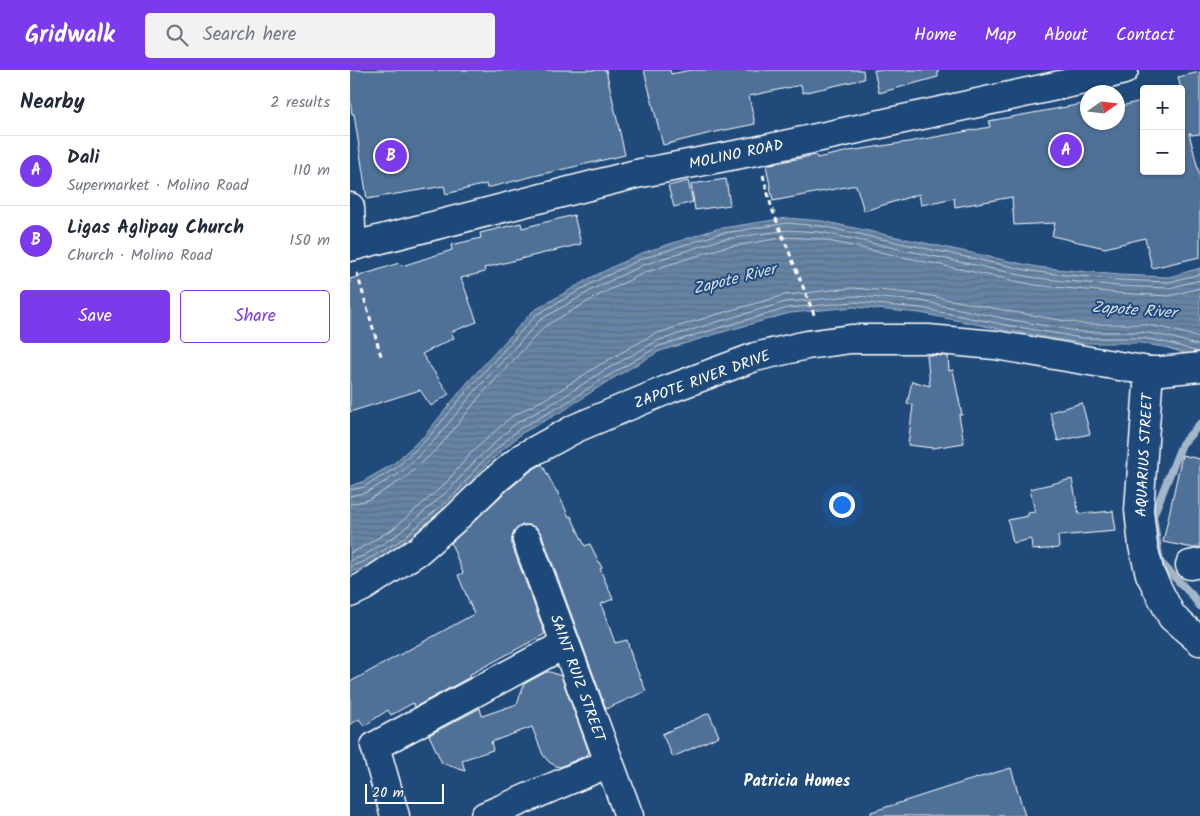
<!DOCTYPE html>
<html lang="en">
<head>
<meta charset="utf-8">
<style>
  :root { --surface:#fff; --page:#f2f2f3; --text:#1f2937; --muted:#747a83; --line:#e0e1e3; --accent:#7c3aed }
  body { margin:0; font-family:Kalam,sans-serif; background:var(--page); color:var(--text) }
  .controls { position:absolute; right:15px; top:15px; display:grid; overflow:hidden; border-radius:5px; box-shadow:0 1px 4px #0004 }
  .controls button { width:45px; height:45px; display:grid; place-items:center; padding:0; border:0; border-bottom:1px solid var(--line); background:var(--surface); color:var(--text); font:25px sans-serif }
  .compass { position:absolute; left:730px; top:15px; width:45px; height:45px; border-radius:50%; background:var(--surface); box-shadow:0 1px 4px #0004; rotate:76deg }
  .scale { position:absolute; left:15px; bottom:12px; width:79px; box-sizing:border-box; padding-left:5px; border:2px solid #fff; border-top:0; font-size:14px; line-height:18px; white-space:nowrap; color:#fff; -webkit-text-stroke:4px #1f4a7a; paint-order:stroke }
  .you { position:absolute; left:491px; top:434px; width:18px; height:18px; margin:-12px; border:4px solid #fff; border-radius:50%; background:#1a73e8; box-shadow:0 0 0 8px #1a73e833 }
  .badge { display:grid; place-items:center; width:32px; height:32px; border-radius:50%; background:var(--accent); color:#fff; font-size:16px; font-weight:700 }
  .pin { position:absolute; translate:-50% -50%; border:2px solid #fff; box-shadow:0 1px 5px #0006 }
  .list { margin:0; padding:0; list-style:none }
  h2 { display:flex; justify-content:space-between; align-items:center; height:65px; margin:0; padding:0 20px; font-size:21px }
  h2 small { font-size:16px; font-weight:400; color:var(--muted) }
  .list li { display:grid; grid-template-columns:32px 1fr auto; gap:15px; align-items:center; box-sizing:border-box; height:70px; padding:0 20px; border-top:1px solid var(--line) }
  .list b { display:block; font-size:19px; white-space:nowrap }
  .list p { margin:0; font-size:16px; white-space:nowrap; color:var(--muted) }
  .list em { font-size:16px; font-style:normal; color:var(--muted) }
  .actions { display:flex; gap:10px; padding:15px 20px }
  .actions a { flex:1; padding:11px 0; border:1px solid var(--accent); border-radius:5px; text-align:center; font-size:18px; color:var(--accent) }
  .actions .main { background:var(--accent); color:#fff }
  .icon { flex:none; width:28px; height:28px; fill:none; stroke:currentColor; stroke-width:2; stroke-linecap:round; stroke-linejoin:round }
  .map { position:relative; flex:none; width:850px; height:746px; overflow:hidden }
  header { display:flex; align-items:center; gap:30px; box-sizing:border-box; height:70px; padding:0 25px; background:var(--accent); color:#fff }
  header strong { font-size:24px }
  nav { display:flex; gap:28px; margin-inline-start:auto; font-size:18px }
  .search { width:350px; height:45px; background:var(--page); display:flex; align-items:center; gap:12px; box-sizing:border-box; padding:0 18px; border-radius:5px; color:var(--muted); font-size:19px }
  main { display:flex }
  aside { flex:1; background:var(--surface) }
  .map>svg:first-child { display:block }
</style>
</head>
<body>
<header>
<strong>Gridwalk</strong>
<div class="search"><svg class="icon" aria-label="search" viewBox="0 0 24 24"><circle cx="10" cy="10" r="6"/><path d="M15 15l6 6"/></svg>Search here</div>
<nav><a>Home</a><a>Map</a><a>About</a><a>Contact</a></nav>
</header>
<main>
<aside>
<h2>Nearby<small>2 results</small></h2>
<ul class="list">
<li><span class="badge">A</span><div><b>Dali</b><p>Supermarket · Molino Road</p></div><em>110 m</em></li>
<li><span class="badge">B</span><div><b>Ligas Aglipay Church</b><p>Church · Molino Road</p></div><em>150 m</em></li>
</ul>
<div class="actions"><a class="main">Save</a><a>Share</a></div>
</aside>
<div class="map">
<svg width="850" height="746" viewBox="0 0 850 746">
  <defs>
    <pattern id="water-rules" width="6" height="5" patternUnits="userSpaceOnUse" patternTransform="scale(1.25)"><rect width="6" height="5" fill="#6583a4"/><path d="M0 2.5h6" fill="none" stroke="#5b6d81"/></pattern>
  </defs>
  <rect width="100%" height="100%" fill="#1f4a7a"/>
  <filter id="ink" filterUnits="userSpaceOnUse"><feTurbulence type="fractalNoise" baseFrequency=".02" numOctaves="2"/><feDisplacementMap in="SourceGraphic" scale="10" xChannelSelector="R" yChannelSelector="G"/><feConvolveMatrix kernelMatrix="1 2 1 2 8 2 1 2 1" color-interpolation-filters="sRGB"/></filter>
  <g filter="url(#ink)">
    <!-- water -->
    <path fill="url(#water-rules)" stroke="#a3b5c8" d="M437,148L472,151L687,197L769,205L819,207L850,198V288L818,278L791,273H731L655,260L570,243L504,237L440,243L373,262L310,281L255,313L213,341L172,363L134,397L108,427L54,474L17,496L0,503V416L12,412L43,394L75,365L117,313L183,241L242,207L289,184L366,159Z"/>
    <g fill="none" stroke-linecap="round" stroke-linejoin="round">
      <!-- shore -->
      <g stroke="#c1cddb" stroke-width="1">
        <path d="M0,420L14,417L46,398L78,368L121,316L186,245L244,212L291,189L368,164L437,153L471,156L686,202L769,210L819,212L850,204"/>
        <path d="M0,426L17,422L50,403L83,372L125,321L190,250L247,217L293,195L369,170L438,160L470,162L685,208L769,216L819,218L850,210"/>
        <path d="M0,434L6,433L20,429L55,408L89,377L131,325L195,256L251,224L296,202L371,178L438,167L469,169L684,215L768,223L819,226L850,218"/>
        <path d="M0,483L9,479L43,459L95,414L120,384L161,347L204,324L246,297L304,264L368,244L435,225L503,218L571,224L658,241L733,254H794L822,260L850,268"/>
        <path d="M0,491L13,486L47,465L100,419L126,390L165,354L207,331L250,303L307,271L370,251L436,232L504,226L571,231L657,249L732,262H792L820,267L850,276"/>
        <path d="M0,497L15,491L51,470L105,424L130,394L169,359L211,336L253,309L309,276L372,257L438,238L504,232L570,238L656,255L732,268H792L819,273L848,282"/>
      </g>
      <!-- stream -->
      <path stroke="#a3b5c8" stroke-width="8" d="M850,354L832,374L803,446L810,492L841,524L850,536"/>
    </g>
    <!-- building -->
    <g fill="#507197" stroke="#fff">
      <path d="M0,0H256L275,85L184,106L137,118L136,114L96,124L94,116L17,129L4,44H2L0,28Z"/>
      <path d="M294,0H320L321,4L341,0H513L514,9L453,23L451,15L399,26L405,54L361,63L313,75Z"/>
      <path d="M524,0H588V7L529,23Z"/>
      <path d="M850,2V64L841,65V63H839L850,107V187L802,198L795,168L755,178L702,166L705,153L664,155L662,127L605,137L604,128L571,135L569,124L514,141L506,115L423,131L416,95L466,85L467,88L499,81L558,72L640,57L639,51L738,33V52H768V37L794,30V101H831V19L828,7Z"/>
      <path d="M376,109L380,135L345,140L341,114Z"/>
      <path d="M338,111L343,132L324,137L318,116Z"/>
      <path d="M224,145L231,174L134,198L135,202L111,208L127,252L101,262L104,268L72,284L99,324L81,336L70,320L0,342V209L49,193L52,196L102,180L101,175L131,168L130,163L171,153L172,158Z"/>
      <path d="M577,285L598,286L599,301L603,300L612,345H609L614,373L583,378L558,375L563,335L557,334L562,311L580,316Z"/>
      <path d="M732,333L740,364L708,371L700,342Z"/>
      <path d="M832,385L850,389V478H843L813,472Z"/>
      <path d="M192,394L206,421H207L219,447L221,446L235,476L240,474L252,498L250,499L263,529L251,534L265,573L277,570L283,591L296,621L256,639L192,465L187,458L179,455H172L165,460L162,468V475L195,564L119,605L120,607L65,637L63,633L41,645L38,640L14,656L9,649L0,655V612L124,544L108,505L113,503L101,473L153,424L182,400Z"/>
      <path d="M722,409L729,444L763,441L766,461L708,466L709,478L682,480L681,469L663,473L658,450L678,446V443L685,442L680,419Z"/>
      <path d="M196,602H200L211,606L239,682L237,685L210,697L206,696L199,692L193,685L182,657L141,672L143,680L112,690L115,701L92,693L79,665L130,638L132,646L167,634L174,614Z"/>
      <path d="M359,643L369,666L323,687L312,664Z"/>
      <path d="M661,698L675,746H521V742L614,712Z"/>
    </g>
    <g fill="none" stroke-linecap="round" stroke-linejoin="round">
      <defs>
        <g id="minor">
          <path d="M0,137L2,176"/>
          <path d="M799,301L789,440L793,476L800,504L822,547L850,571"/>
          <path d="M177,470L279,746"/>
          <path d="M840,495L850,493"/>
          <path d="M45,746L25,676L215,574"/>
          <path d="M135,746L259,693"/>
        </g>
        <g id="major">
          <path d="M0,177L286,104L406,81L752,6L774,0"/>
          <path d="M0,523L13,517L68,481L105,449L143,412L173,387L226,358L319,319L405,287L457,275L501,269H578L645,275L799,301H811L850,297"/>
        </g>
      </defs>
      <!-- minor casing -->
      <use href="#minor" stroke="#fff" stroke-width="31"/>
      <!-- major casing -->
      <use href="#major" stroke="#fff" stroke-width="31"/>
      <!-- path -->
      <g stroke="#fff" stroke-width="3" stroke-dasharray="5 4" stroke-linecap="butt">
        <path d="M413,105L422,139L465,247"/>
        <path d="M7,203L32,289"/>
      </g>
      <!-- minor -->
      <use href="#minor" stroke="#1f4a7a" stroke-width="28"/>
      <!-- major -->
      <use href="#major" stroke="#1f4a7a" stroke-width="28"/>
    </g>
  </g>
  <g text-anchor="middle" stroke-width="4" stroke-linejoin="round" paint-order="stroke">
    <!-- street labels -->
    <g font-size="15" fill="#fff" stroke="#1f4a7a">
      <text transform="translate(386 84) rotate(-12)" y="5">MOLINO ROAD</text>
      <text transform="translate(352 309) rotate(-20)" y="5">ZAPOTE RIVER DRIVE</text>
      <text transform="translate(794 385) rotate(-87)" y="5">AQUARIUS STREET</text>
      <text transform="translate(228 608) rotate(70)" y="5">SAINT RUIZ STREET</text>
    </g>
    <!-- water labels -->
    <g font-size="16" font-style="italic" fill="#d8e0e8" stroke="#1f4a7a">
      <text transform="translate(384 208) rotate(-14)" y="6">Zapote River</text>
      <text transform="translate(784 239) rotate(4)" y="6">Zapote River</text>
    </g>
    <!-- neighbourhood labels -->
    <g font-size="16" font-weight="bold" fill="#fff" stroke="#1f4a7a">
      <text x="447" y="716">Patricia Homes</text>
    </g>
  </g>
</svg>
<div class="controls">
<button>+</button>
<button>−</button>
</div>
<svg class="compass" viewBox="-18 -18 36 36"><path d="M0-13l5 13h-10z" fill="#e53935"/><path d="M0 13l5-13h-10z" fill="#747a83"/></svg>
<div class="scale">20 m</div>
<div class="you"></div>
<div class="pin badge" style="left:716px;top:80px">A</div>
<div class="pin badge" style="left:41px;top:86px">B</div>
</div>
</main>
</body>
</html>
